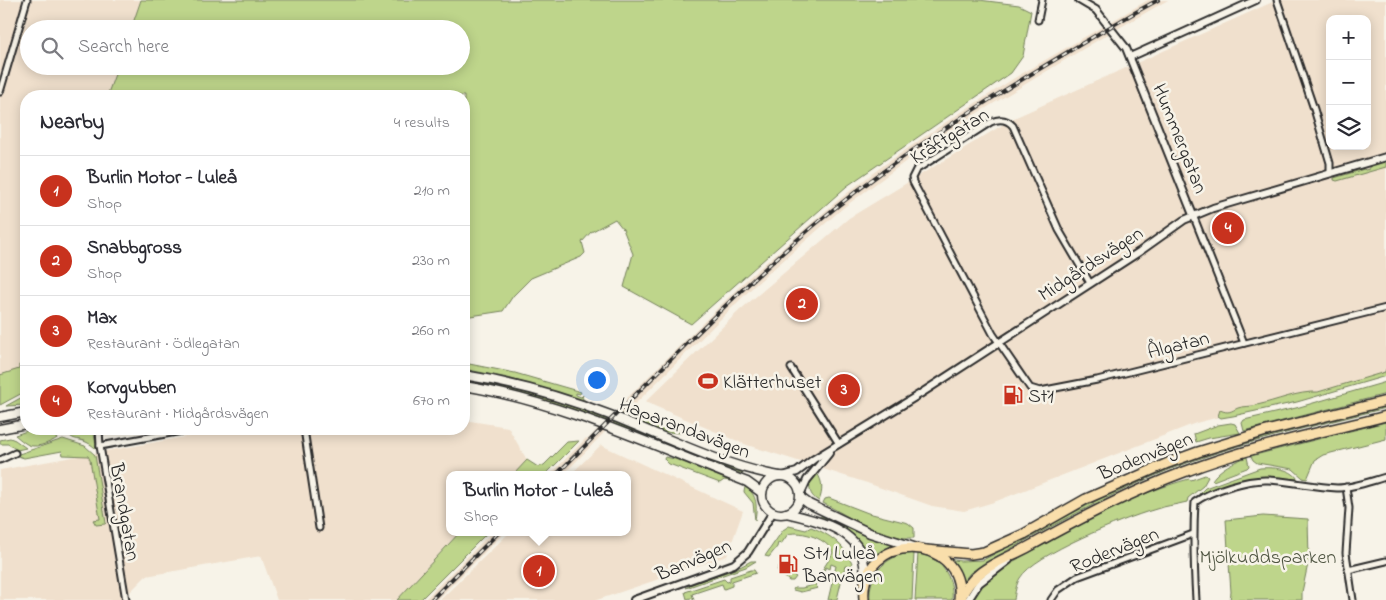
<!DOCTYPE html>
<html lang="en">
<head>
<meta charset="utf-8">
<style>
  :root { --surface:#fff; --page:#f7f7f7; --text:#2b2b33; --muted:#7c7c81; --line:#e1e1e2; --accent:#c8321e }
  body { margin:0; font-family:"Indie Flower",sans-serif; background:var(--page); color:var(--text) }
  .controls { position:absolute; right:15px; top:15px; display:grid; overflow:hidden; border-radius:10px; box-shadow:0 2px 12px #0003 }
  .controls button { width:45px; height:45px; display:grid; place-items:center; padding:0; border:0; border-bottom:1px solid var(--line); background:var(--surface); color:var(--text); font:25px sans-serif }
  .you { position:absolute; left:596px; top:379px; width:18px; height:18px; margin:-12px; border:4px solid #fff; border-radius:50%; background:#1a73e8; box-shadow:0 0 0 8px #1a73e833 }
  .badge { display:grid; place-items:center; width:32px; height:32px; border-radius:50%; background:var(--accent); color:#fff; font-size:16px; font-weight:700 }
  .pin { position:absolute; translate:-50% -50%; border:2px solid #fff; box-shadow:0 1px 5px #0006 }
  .popup { position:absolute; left:446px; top:471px; width:185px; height:65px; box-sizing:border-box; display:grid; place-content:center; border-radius:10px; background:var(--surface); filter:drop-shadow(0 1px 4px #0005); font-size:16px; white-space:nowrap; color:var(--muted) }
  .popup b { font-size:19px; color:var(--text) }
  .popup::after { content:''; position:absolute; left:50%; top:100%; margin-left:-10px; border:10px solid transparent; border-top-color:var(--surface) }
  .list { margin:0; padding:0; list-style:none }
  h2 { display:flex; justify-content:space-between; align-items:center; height:65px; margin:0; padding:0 20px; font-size:21px }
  h2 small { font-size:16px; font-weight:400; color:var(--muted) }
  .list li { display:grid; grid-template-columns:32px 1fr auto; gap:15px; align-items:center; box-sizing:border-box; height:70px; padding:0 20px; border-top:1px solid var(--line) }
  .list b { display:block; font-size:19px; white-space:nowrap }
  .list p { margin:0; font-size:16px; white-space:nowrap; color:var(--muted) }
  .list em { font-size:16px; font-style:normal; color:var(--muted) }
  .icon { flex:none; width:28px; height:28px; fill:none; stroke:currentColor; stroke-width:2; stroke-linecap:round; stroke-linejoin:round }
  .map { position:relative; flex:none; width:1386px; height:600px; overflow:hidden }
  .search { position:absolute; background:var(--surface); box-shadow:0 2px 12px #0003; left:20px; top:20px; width:450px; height:55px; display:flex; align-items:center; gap:12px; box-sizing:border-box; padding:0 18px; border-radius:28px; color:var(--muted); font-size:19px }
  .panel { position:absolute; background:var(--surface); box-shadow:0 2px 12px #0003; left:20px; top:90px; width:450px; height:345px; border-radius:20px }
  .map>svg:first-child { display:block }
</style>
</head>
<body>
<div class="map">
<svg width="1386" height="600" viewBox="0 0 1386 600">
  <rect width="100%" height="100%" fill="#f7f3e8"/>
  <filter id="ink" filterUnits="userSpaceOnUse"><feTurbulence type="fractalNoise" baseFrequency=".02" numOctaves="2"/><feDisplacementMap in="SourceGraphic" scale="10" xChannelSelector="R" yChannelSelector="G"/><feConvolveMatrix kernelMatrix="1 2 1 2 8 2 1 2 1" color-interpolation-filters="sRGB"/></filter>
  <g filter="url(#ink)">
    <!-- built -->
    <g fill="#f0e0cd" fill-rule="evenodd">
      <path d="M0,0H141L131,29H29V66H118L107,96H26V384L0,389Z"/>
      <path d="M1148,0H1168L1098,40L981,111L917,153L843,208L754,286L634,405L632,404L563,475H550L586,438L588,439L626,401V399L747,279L837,201L881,167L943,124L1016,77Z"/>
      <path d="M1277,0H1386V374L1196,423L994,502L964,511L932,506L867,483L747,445L645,402L740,310L849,218L1014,118ZM1330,19H1367V146H1330Z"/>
      <path d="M464,420L508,427L527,460L513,475H450V532H460L397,600H277L261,556L146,576L122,600H0V470L229,429H464Z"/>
      <path d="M601,445L743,511L727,556L597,600H440L510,532H628V475H570Z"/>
      <path d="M492,532H505L437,600H424Z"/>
    </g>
    <!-- green -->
    <g fill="#bed58b" stroke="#74805b">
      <path d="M141,0H979L1019,5L1031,11L1023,56L1011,73L847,186L691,324L624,287L633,254L623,229L615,219L591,232L582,242L585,253L581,257L531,278L513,296L503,311L464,317V96H107L118,66H461V29H131Z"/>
      <path d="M1386,161V167L1337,181L1334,180V178L1364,169L1365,170L1369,169V166Z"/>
      <path d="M464,363L515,373L574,390L581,392L580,394L576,393V395L581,397L583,395L582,398L587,402L508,378L464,369Z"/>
      <path d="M22,364L24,373H26V391L0,405V375L19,369V365Z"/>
      <path d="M1386,369V376L1297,402L1233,416L1221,418L1218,416L1220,410C1229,414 1231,411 1238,408C1243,406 1251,407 1257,405C1276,401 1298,391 1318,392L1385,372Z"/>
      <path d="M464,379C513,386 561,400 607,420L605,423C560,403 512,390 464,382Z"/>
      <path d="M1386,382V394L1244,431L1242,423L1244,420L1296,408Z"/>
      <path d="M26,395V405L6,406Z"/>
      <path d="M1386,405V408C1314,426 1240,442 1171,469C1106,495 1046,530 984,563L970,573L962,583L947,559L961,561L983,560L1128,484L1234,444Z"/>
      <path d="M622,414L682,433L665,432L621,415Z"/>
      <path d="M614,422L743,473V474L611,425Z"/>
      <path d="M1386,422V439L1323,455L1315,460L1307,479L1303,478L1293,469L1257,463L1253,460L1251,456Z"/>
      <path d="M1231,423L1235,424L1240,433L1209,438L1196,442L1194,434L1218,425Z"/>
      <path d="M33,429H63L64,432C59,439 42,447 33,446C27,446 20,439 15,435Z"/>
      <path d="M73,429H93L97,450C94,447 91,444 86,442C78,438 71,441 68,432L73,431Z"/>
      <path d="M10,438L15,440L26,448L17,450L8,444H0V440Z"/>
      <path d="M63,439L85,446L95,455L106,523L105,524L96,525L93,520L100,519L90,460L88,456L63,455L62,451L24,458L18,456L19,454Z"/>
      <path d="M579,441L545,475H513L527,460L538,467L544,465L567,442Z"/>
      <path d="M665,457L675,459L730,481L724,480L720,483L669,464L664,459Z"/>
      <path d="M1247,457L1249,466L1247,468L1213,481L1212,480C1219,469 1235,461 1247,457Z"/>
      <path d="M1260,468C1272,467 1291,468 1298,479L1258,477L1240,481L1199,494L1205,488Z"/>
      <path d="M817,473C823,482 823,491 819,501C807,495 807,481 817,473Z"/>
      <path d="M1205,475L1208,477L1203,486L1188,498L1187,502C1175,505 1164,506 1153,510C1125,518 1034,554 1020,578C1016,584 1015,593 1014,600H971C975,593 981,584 987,579C1004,565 1024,556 1043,545C1090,519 1137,493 1189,479L1191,480Z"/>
      <path d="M745,487C758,494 757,508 755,520L753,503L744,492Z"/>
      <path d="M829,498L868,513L908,523L914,528V538C883,540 850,517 823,503L825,499Z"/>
      <path d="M821,516L868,537L894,546L886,549L871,562C861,535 846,528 820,518Z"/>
      <path d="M1263,516L1308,519L1309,559L1302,592V600H1230L1231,592L1226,520Z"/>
      <path d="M789,526L806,530L811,527C829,534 845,545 852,563L851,566H845L837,599L828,600L836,566L831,564L830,569L826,567L815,585L818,588L801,592L793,590L794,588H802L813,585L833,553C828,539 802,530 788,534L781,544L778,543L777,547L769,557L765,556L783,530Z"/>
      <path d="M460,532H488L420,600H397Z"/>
      <path d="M907,553H914L912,600H870C868,575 884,558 907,553Z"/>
      <path d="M918,553C941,558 954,577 952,600H915Z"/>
      <path d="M751,561H756L746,567L686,588L691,584L738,568Z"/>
      <path d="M779,566L796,577L793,581H789L777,570Z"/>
      <path d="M751,570H754L756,573L732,581V586L724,589L722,584L692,594L694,600L691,598L687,599L685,592L724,579L727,582L730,581V577Z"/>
    </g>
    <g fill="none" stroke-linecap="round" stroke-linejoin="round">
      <defs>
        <g id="minor">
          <path d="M1277,0L1314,109L1330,163V173"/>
          <path d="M1038,20L1042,0"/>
          <path d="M0,92L27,0"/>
          <path d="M1193,215L1244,343"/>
          <path d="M1090,283L1059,230L1013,126C1007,119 1000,118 991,122L916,170L912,178L913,182L993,334L1030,388L1040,391L1097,380L1386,308"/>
          <path d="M791,368L839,444"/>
          <path d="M99,429L100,446L126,600"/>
          <path d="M304,429L319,528"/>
          <path d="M100,446L193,429"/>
          <path d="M0,460L15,453"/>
          <path d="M1346,487L1349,508L1346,553L1353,600"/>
          <path d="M1348,570L1386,561"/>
          <path d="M1051,600L1058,590L1077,577L1193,534"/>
          <path d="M1196,600C1194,567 1193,535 1195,502C1212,490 1248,479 1268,480C1291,481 1314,487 1337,488C1353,488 1371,481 1386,477"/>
        </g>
        <g id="tertiary">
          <path d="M1079,0L1096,10L1126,48L1193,215"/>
          <path d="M1130,57L1256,0"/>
          <path d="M783,476L797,472L814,459L920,394L1139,252L1184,220L1213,208L1386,157"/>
          <path d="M801,493L807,480L829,453"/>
          <path d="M634,600L734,564L748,552L773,512"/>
          <path d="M968,600L979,583L1009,560"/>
        </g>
        <g id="secondary">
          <path d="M464,375C514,383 563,397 610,415C666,437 720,465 779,476"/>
          <path d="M464,386C562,402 654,446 747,482L762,493"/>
          <path d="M0,417L26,412"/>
          <path d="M0,429L26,424"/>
          <circle cx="781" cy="495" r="19"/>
          <path d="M801,498L809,504L870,533L917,548"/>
          <path d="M786,513C812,519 849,527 861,553C865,562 865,572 865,581"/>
        </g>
        <g id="primary">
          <path d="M926,550L971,554L984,552L1024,534L1086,499L1168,463L1198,452L1263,432L1386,401"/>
          <path d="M864,600C858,530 966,532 959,600"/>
          <path d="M960,600C972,568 1003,561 1030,546C1081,518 1130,492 1184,472C1249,447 1319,433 1386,416"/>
        </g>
      </defs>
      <!-- minor casing -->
      <use href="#minor" stroke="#2b2b2b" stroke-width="9"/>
      <!-- tertiary casing -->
      <use href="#tertiary" stroke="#2b2b2b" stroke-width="10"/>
      <!-- secondary casing -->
      <use href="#secondary" stroke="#2b2b2b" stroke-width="11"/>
      <!-- primary casing -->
      <use href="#primary" stroke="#2b2b2b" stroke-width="12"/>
      <!-- minor -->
      <use href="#minor" stroke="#f7f3e8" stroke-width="5"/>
      <!-- tertiary -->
      <use href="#tertiary" stroke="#f7f3e8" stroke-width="6"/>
      <!-- secondary -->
      <use href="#secondary" stroke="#f7f3e8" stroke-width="8"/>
      <!-- primary -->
      <use href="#primary" stroke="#f9deab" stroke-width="9"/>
      <defs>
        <g id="rail">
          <path d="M556,475C640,391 722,304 812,227C883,167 961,116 1041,68C1080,45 1118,21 1158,0"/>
          <path d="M431,600L499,532"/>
        </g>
      </defs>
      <!-- rail casing -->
      <use href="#rail" stroke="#2b2b2b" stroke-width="4"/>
      <!-- rail -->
      <use href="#rail" stroke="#f7f3e8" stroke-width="2" stroke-dasharray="5.5" stroke-linecap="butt"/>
    </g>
  </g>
  <!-- icons -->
  <defs>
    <symbol id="stadium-bare" viewBox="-9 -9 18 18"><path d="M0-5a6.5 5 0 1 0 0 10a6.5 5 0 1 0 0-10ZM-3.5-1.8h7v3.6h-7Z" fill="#c8321e" stroke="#f7f3e8" stroke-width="2.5" paint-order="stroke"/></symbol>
    <symbol id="fuel-bare" viewBox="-9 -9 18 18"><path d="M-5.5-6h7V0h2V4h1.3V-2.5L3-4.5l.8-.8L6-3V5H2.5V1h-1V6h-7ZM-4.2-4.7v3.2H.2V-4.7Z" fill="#c8321e" stroke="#f7f3e8" stroke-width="2.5" paint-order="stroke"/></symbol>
  </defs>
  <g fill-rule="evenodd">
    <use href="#stadium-bare" x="694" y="367" width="28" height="28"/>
    <use href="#fuel-bare" x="999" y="381" width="28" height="28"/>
    <use href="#fuel-bare" x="774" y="550" width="28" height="28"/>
  </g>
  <g text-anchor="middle" stroke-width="5" stroke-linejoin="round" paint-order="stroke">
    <!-- street labels -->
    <g font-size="20" fill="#2b2b2b" stroke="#f7f3e8">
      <text transform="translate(949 135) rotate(-32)" y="7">Kräftgatan</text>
      <text transform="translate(1181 138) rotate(68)" y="7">Hummergatan</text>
      <text transform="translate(1090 263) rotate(-33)" y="7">Midgårdsvägen</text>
      <text transform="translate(1178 344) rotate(-14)" y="7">Ålgatan</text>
      <text transform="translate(685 427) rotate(21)" y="7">Haparandavägen</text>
      <text transform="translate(1145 455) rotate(-22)" y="7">Bodenvägen</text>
      <text transform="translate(126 512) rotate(80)" y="7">Brandgatan</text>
      <text transform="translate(1114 549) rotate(-22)" y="7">Rodervägen</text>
      <text transform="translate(693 559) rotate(-23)" y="7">Banvägen</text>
    </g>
    <!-- poi labels -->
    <g font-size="20" fill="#2b2b2b" stroke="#f7f3e8" text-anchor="start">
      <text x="723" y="388">Klätterhuset</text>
      <text x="1028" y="402">St1</text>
      <text x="803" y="559">St1 Luleå<tspan x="803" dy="23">Banvägen</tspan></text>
    </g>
    <!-- park labels -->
    <g font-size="20" fill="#505643" stroke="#f7f3e8">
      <text x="1268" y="563">Mjölkuddsparken</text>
    </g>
  </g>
</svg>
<div class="controls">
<button>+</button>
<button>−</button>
<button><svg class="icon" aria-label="layers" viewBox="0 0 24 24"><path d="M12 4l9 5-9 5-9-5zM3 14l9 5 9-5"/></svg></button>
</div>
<div class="you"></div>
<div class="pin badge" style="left:539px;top:571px">1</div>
<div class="popup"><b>Burlin Motor - Luleå</b>Shop</div>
<div class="pin badge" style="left:802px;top:304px">2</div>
<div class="pin badge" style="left:844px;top:390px">3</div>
<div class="pin badge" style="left:1228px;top:228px">4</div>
<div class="search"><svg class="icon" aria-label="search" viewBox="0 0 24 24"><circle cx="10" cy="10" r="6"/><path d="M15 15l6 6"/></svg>Search here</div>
<section class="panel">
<h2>Nearby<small>4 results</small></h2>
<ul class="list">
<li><span class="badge">1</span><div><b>Burlin Motor - Luleå</b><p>Shop</p></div><em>210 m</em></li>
<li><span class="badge">2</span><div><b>Snabbgross</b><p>Shop</p></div><em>230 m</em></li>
<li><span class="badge">3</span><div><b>Max</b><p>Restaurant · Ödlegatan</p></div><em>260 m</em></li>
<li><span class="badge">4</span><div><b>Korvgubben</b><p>Restaurant · Midgårdsvägen</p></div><em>670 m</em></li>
</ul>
</section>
</div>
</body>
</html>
